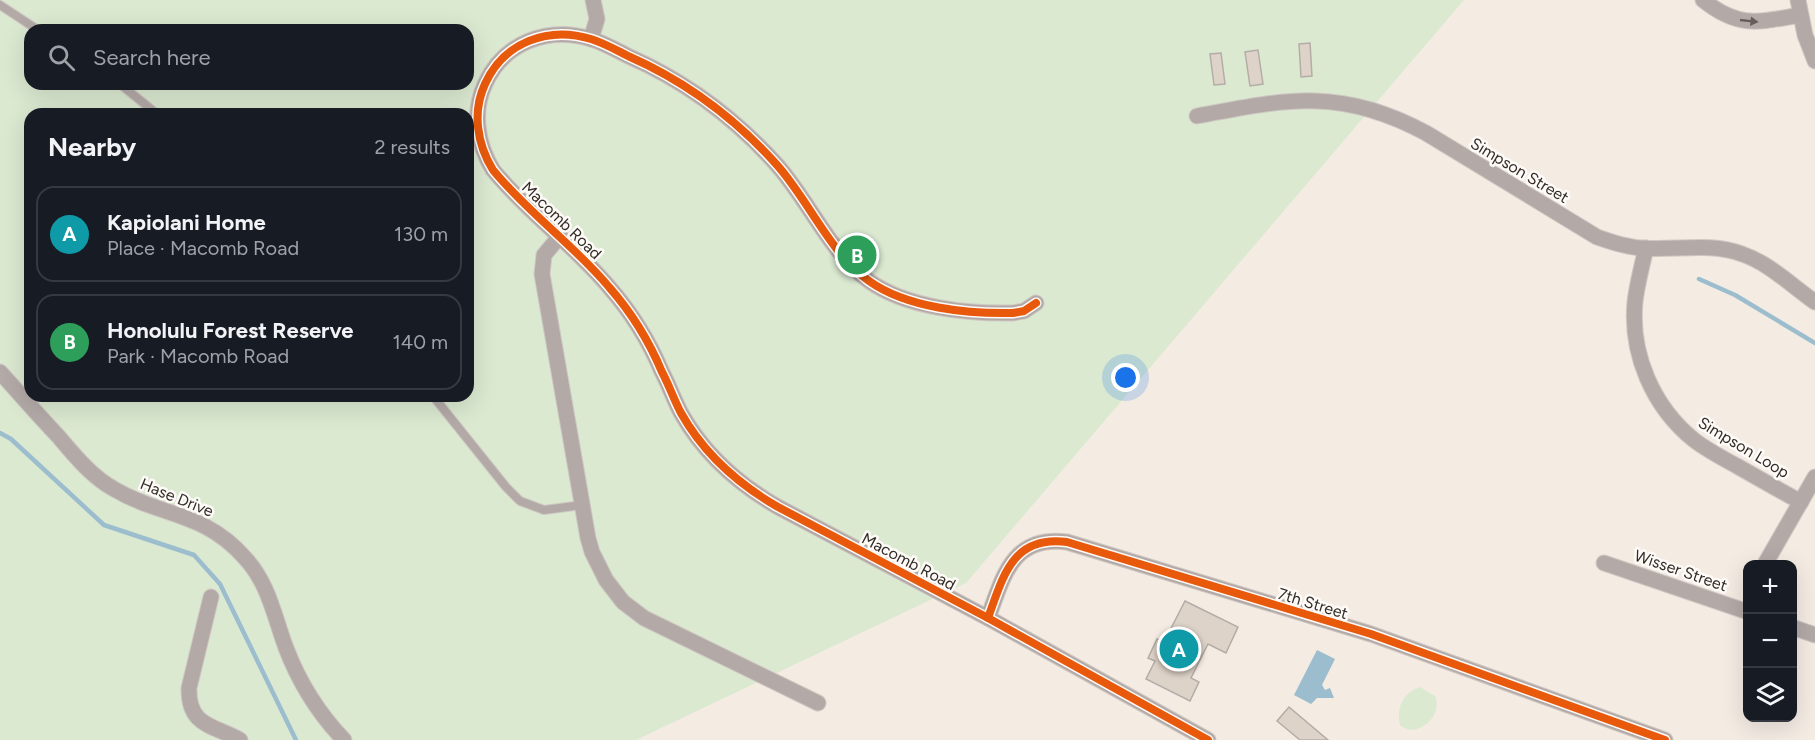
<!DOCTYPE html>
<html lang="en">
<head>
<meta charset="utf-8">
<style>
  :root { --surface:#171b24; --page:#20242c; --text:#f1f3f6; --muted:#9ea1a6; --line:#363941; --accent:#766e68 }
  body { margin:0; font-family:Figtree,sans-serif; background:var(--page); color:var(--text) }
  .controls { position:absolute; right:18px; bottom:18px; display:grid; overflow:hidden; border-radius:12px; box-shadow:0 6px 24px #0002 }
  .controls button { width:54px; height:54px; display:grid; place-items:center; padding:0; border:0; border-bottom:2px solid var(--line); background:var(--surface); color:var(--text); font:30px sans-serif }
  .you { position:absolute; left:1126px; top:378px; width:21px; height:21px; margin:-15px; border:4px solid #fff; border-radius:50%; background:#1a73e8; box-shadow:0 0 0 9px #1a73e833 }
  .badge { display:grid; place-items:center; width:39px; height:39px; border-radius:50%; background:var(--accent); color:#fff; font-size:20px; font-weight:700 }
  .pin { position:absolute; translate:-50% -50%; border:3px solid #fff; box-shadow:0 2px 6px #0006 }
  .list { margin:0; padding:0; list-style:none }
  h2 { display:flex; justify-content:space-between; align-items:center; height:78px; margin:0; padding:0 24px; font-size:26px }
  h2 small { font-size:20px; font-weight:400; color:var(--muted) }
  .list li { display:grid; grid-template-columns:39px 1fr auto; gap:18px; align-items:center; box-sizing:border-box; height:96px; margin:0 12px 12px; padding:0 12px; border:2px solid var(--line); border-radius:18px }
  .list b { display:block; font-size:22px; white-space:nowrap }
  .list p { margin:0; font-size:20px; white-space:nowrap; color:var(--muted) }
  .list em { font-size:20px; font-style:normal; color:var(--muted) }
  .icon { flex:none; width:33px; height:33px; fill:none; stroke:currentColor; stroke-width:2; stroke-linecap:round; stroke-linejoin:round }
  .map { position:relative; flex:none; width:1815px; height:740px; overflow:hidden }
  .search { position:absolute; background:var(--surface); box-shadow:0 6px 24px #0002; left:24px; top:24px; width:450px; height:66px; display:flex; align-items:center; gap:15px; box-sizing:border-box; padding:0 21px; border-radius:18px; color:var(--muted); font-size:22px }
  .panel { position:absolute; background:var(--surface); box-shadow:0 6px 24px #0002; left:24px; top:108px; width:450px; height:294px; border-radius:18px }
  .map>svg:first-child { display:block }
</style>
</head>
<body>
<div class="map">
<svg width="1815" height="740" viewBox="0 0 1815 740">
  <rect width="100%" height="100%" fill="#f4ebe3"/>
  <!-- green -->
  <g fill="#dbe9d1" fill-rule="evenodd">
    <path d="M0,0H1464L966,583L636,740H0ZM30,30H468V84H30ZM30,114H468V396H30Z"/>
    <path d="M1420,687L1435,696C1444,716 1416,740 1400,725C1396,707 1403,693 1420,687Z"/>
  </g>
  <!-- water -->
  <path fill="#9cbdcd" d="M1317,650L1335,659L1322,685L1325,690L1330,688L1334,698H1317L1311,704L1294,695Z"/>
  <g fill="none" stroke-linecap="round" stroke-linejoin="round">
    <!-- stream -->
    <g stroke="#9cbdcd" stroke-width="4.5">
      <path d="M1699,279L1735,295L1815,343"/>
      <path d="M0,433L11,439L104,525L194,555L220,584L296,740"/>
    </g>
  </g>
  <!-- building -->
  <g fill="#ded3c8" stroke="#b4ada7" stroke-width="1.5">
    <path d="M1310,43L1312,76L1301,77L1299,44Z"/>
    <path d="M1258,50L1263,84L1250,86L1245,52Z"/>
    <path d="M1221,53L1225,84L1214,85L1210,54Z"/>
    <path d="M1185,601L1238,627L1226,653L1208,644L1191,678L1199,682L1190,701L1146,679L1155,661L1148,658L1157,639L1164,642Z"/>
    <path d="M1289,707L1328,740H1300L1277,721Z"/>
  </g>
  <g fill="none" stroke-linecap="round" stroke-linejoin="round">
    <defs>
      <g id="lane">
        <path d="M0,5L38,30"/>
        <path d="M120,84L157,114"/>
        <path d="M278,113L280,114"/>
        <path d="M433,396L506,487L520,501L544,510L582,505"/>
      </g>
      <g id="street">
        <path d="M1703,0C1739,29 1759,22 1800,15"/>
        <path d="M1798,0L1805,35L1815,61"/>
        <path d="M591,39L597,19L593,0"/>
        <path d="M1197,116C1287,99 1341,87 1426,133L1597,237C1611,242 1626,247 1641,248C1674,251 1710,242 1742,254C1769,263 1792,286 1815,302"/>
        <path d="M560,236L544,255L542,274L588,538L592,552L606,580L623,602L644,618L818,703"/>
        <path d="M1646,248C1642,266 1637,284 1635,302C1630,354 1653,407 1694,440C1707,450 1722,458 1737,466C1758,478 1779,490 1801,502"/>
        <path d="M1036,303L1024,311L1013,313C968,314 907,308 869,281C830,253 809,201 777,165C735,118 685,81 628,56C616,50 604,43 591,39C548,26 504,42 485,84C472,112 477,144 493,170C528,213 574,245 609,287C631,312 649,341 662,372C669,385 674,400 681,413C704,454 738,484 778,507L988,618L1208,740"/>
        <path d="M0,372C19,393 38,415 58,436C75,456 91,476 114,489C161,517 204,511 245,558C269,584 274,616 286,648C299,682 319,714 344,740"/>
        <path d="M1604,563L1748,612"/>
        <path d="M1765,564L1815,477"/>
        <path d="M211,597L189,688C188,727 214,725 240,740"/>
        <path d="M988,618C1003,577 1012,535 1067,542L1371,634L1665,740"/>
        <path d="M1792,627L1815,635"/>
      </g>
    </defs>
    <!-- lane casing -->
    <use href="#lane" stroke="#cfc8c3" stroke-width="10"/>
    <!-- street casing -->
    <use href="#street" stroke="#cfc8c3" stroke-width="17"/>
    <!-- lane -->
    <use href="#lane" stroke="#b3aaa8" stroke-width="8"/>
    <!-- street -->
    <use href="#street" stroke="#b3aaa8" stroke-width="15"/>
    <defs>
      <g id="cycleway">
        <path d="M1036,303L1024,311L1013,313C968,314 907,308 869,281C830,253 809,201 777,165C735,118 685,81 628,56C616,50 604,43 591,39C548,26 504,42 485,84C472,112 477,144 493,170C528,213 574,245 609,287C631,312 649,341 662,372C669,385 674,400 681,413C704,454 738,484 778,507L988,618L1208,740"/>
        <path d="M988,618C1003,577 1012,535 1067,542L1371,634L1665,740"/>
      </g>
    </defs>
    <!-- cycleway casing -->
    <use href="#cycleway" stroke="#fdfaf7" stroke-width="11"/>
    <!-- cycleway -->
    <use href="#cycleway" stroke="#e8590c" stroke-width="8"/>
  </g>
  <!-- one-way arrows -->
  <defs><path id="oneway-solid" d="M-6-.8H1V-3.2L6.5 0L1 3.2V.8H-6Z" transform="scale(1.5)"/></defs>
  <use fill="#665e5a" href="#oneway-solid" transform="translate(1749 21) rotate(6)"/>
  <g text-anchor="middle" stroke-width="5" stroke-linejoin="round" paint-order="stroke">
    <!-- street labels -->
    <g font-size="16" fill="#322b26" stroke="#fdfaf7">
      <text transform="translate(1520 170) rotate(31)" y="6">Simpson Street</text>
      <text transform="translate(562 220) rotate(44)" y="6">Macomb Road</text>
      <text transform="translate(1744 447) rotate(31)" y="6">Simpson Loop</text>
      <text transform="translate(177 497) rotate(22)" y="6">Hase Drive</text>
      <text transform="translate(909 561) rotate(28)" y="6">Macomb Road</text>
      <text transform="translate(1681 570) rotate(19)" y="6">Wisser Street</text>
      <text transform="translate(1313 603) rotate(17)" y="6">7th Street</text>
    </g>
  </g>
</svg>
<div class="controls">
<button>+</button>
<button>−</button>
<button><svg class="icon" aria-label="layers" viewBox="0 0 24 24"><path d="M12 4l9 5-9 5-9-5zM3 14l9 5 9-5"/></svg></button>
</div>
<div class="you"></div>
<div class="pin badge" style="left:1179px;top:649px;background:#0f9aa8">A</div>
<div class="pin badge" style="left:857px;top:255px;background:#2e9e5b">B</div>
<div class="search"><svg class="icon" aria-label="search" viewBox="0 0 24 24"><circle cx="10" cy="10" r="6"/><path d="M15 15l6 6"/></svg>Search here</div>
<section class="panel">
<h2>Nearby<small>2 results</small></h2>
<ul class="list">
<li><span class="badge" style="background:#0f9aa8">A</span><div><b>Kapiolani Home</b><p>Place · Macomb Road</p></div><em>130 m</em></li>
<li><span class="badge" style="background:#2e9e5b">B</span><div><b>Honolulu Forest Reserve</b><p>Park · Macomb Road</p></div><em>140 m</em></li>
</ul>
</section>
</div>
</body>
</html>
